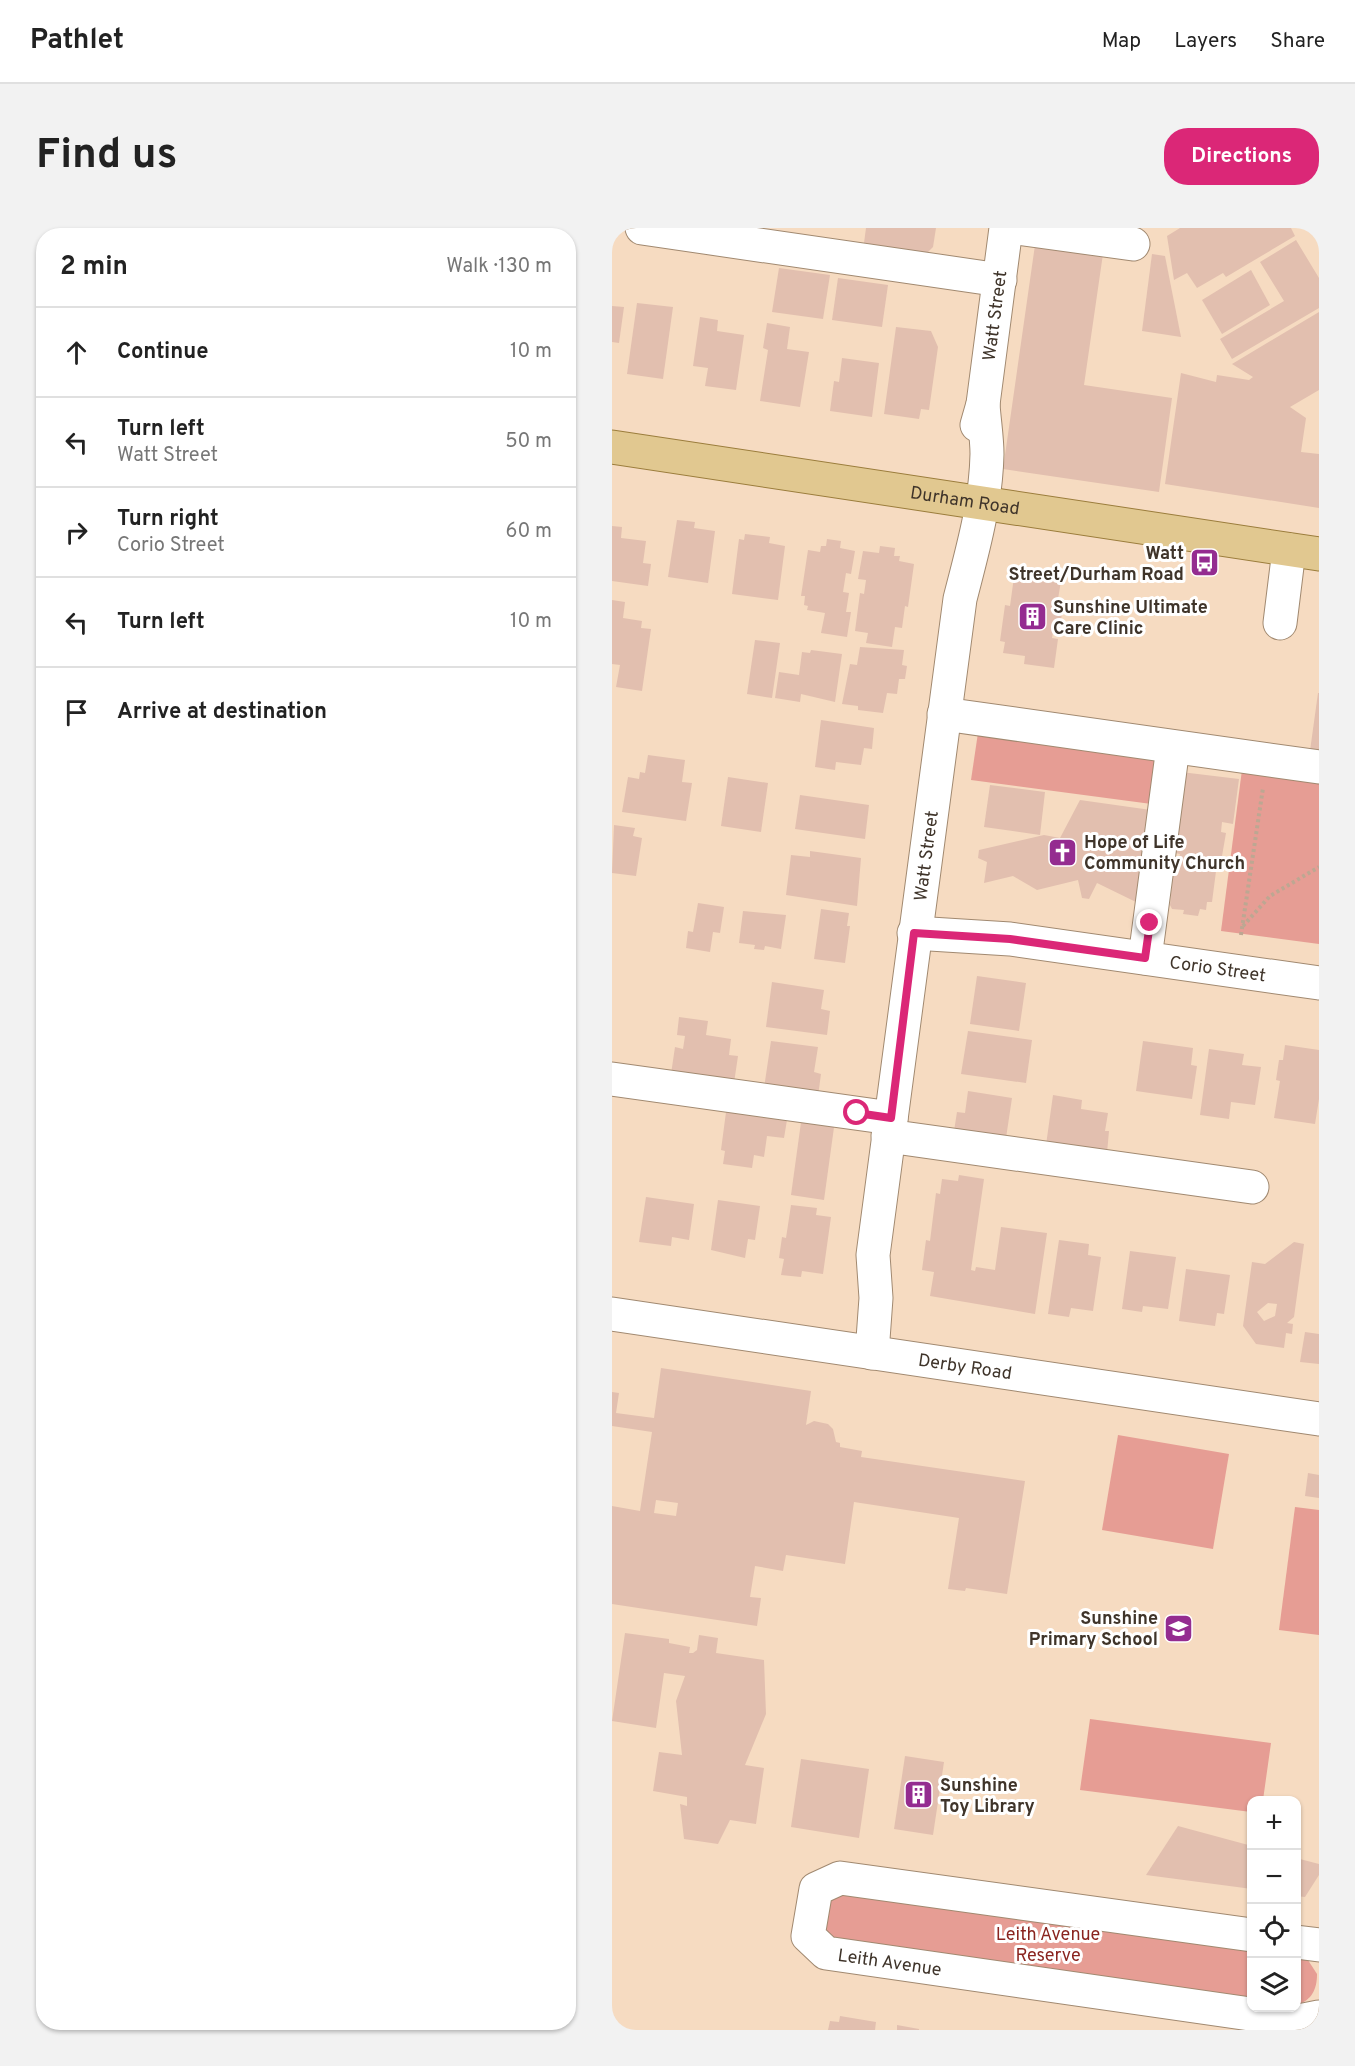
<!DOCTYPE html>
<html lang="en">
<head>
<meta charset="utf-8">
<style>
  :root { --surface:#fff; --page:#f2f2f2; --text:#222; --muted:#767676; --line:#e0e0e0; --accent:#db2777 }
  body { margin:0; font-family:Overpass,sans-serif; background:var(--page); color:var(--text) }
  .controls { position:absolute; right:18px; bottom:18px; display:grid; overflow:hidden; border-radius:12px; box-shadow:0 2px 4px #0004 }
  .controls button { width:54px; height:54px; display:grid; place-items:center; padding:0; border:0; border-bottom:2px solid var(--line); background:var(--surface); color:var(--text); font:30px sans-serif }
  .stop { position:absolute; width:18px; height:18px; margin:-14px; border:4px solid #db2777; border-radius:50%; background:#fff }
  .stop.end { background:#db2777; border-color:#fff; box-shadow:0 2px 6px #0008 }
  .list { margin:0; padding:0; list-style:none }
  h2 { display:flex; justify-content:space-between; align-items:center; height:78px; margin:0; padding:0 24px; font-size:26px }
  h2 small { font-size:20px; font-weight:400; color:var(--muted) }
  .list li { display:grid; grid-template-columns:39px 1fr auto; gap:18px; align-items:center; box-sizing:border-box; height:90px; padding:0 24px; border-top:2px solid var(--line) }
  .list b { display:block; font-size:22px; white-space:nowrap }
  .list p { margin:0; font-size:20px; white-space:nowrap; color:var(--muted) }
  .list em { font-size:20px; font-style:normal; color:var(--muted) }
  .icon { flex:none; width:33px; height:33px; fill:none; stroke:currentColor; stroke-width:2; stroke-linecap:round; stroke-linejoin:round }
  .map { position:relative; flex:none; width:707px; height:1802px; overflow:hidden; border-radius:24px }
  header { display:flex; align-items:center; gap:36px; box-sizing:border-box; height:84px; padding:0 30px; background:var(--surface); border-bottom:2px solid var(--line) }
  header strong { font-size:28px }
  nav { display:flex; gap:33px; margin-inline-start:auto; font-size:21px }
  .intro { display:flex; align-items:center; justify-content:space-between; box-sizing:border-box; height:144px; padding:0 36px }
  h1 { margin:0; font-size:42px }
  .button { padding:15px 27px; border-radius:24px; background:var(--accent); color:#fff; font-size:21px; font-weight:700 }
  main { display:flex; gap:36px; padding:0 36px }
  aside { flex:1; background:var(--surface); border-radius:24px; box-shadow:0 2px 4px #0004 }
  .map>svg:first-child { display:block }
</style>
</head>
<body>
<header>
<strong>Pathlet</strong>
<nav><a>Map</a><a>Layers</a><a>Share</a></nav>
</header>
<div class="intro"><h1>Find us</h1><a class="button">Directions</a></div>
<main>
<aside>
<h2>2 min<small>Walk · 130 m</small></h2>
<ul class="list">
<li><svg class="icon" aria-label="ahead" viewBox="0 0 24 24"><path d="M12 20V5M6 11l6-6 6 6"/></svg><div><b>Continue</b></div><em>10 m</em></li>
<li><svg class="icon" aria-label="left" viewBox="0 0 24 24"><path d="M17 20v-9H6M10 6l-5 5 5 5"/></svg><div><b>Turn left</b><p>Watt Street</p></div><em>50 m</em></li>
<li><svg class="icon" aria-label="right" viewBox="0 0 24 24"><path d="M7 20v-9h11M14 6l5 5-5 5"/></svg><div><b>Turn right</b><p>Corio Street</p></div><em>60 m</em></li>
<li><svg class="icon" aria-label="left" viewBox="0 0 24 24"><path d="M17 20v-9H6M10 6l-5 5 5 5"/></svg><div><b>Turn left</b></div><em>10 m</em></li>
<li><svg class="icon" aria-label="arrive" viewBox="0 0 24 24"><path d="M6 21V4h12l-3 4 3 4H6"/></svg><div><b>Arrive at destination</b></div></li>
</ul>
</aside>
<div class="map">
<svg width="707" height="1802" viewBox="0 0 707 1802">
  <rect width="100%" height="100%" fill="#f6dbc1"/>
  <!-- green -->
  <g fill="#e69d94">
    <path d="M367,498L554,522L547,577L359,552Z"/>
    <path d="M631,534L707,544V716L609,703Z"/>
    <path d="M506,1207L617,1226L601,1321L490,1302Z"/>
    <path d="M683,1279L707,1282V1407L667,1402Z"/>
    <path d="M478,1491L659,1515L651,1572H640L639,1584L468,1562Z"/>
    <path d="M223,1662L639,1719V1772L224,1712L210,1700L207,1683Z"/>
    <path d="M685,1725L694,1729L705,1746C705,1761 700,1772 685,1777Z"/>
  </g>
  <!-- building -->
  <g fill="#e2bfaf" fill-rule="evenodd">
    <path d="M254,0H324L321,19L315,25L252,15Z"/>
    <path d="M568,0H679L683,8L614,49L611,45L585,60L575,45L562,52L555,8Z"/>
    <path d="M424,10L492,19L472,157L560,170L547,264L391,241Z"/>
    <path d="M684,12L707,50V80L620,131L608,111L672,73L648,34Z"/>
    <path d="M540,26L553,28L569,109L530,103Z"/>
    <path d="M167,40L218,47L211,91L160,84Z"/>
    <path d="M639,42L658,77L610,106L590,72Z"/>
    <path d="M226,50L276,57L270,99L220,92Z"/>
    <path d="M25,75L61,79L51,151L15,146Z"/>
    <path d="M0,78L12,79L7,115L0,114Z"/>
    <path d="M707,84V162L678,179L694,190L689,224L707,226V280L553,256L569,145L604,154L605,147L637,152L641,149L620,136Z"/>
    <path d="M88,89L106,92L105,103L132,107L124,162L93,158L96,140L81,138Z"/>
    <path d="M155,95L178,99L175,121L197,124L188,179L148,173L156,122L151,120Z"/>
    <path d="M284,99L319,103L326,119L317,182L309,181L307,191L272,186Z"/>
    <path d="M230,130L267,135L260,189L218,183L222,153L227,154Z"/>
    <path d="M65,292L83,294L82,300L103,303L96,355L56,349Z"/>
    <path d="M0,298L10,299L9,310L34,313L31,335L39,336L36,358L0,353Z"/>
    <path d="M133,306L158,309L157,315L173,318L166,372L120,366L127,311L132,312Z"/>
    <path d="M215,311L229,313L228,320L243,323L239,346L234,345L231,364L237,365L234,384H239L235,409L209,405L213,385L195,382L196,378L192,377L193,368H189L196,322L208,324L209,318H214Z"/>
    <path d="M268,318L283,320L282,328H288L287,333L302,336L296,379L293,378L290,400L283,399L280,419L254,415L256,405L243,403L248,365L252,366L254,352L246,351L251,323L267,325Z"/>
    <path d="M402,349L449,353L445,377L451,378L448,399H442L440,410L446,411L442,440L412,436L413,428L391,425L393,414L388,413L393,377L398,378Z"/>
    <path d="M0,372L13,374L11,390L30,393L29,400L39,401L30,463L4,459L8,437L0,436Z"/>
    <path d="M143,412L168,415L160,470L135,466Z"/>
    <path d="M248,419L292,422L290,437L295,438L293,451H287L285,466L275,465L271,485L246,482V478L230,476L238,436L245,437Z"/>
    <path d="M199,422L230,426L223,474L189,466L188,474L163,470L167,444L187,447L190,424L198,425Z"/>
    <path d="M706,465H707V531L697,530Z"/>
    <path d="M209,492L262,500L260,521L252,520L249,537L224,534L223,542L203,539Z"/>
    <path d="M36,527L73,532L70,554L80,555L74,593L10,584L16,549L27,551L28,544L33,545Z"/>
    <path d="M569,544L627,551L621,596L610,594L609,604L614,605L610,628H606L600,674H595L594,682L588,681L586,688L571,686L572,682L560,681L558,677L560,655L555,654L558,629L567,630L568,626L563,625Z"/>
    <path d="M116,549L156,555L149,604L109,598Z"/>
    <path d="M378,557L433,564L428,607L372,599Z"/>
    <path d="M188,567L257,577L253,611L183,601Z"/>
    <path d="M468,572L546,583L526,675L485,655L477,671L470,670L466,652L425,662L401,648L372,655L375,634L366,630L367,622L432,607L448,610Z"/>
    <path d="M2,597L23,600L21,608L30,610L24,648L0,645Z"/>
    <path d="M198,623L249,630L245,678L174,667L179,627L198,629Z"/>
    <path d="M86,675L112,679L108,705L101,704L98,724L74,720L76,703L81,704Z"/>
    <path d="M209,681L237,685L235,698H238L233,735L202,731Z"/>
    <path d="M131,683L174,687L169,721L153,718L152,722L142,721L143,717L127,715Z"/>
    <path d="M365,748L414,755L407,803L358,796Z"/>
    <path d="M160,754L212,762L209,781L218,783L215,807L154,799Z"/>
    <path d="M67,789L96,793L94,807L119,811L117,827L126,828L122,855L59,846L63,819L71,821L73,808L65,807Z"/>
    <path d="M356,803L420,812L414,855L349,846Z"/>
    <path d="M159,813L206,819L202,844L209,846L206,868L152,860Z"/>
    <path d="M531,813L581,820L579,837L585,838L580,871L524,863Z"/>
    <path d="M673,817L707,822V871L703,896L662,890L668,853L664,852L667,832H671Z"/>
    <path d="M597,821L632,826L630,837L649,839L643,877L619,874L617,891L588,887Z"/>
    <path d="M356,863L400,870L394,910L342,903L345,884L353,885Z"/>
    <path d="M441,867L470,872L469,881L496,885L493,903H497L495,925L434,917Z"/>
    <path d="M159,877L177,880L172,910L155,908L152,929L142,927L140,940L111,936L113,923L109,922L114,884L129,886L130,881L148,883L147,889L157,890Z"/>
    <path d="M190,887L223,892L212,972L179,967Z"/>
    <path d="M347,947L372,951L359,1042L363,1043L364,1039L383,1042L389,999L435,1005L423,1086L318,1068L322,1044L310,1042L314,1012L318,1013L324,965L328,966L330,951L346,953Z"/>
    <path d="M34,969L82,976L77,1012L60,1009L59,1018L27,1014Z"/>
    <path d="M106,972L148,978L143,1012L136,1011L133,1030L99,1022Z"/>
    <path d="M179,977L205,980L204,987L219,989L211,1046L190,1043L189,1049L169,1047L172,1031L167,1030L170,1009L174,1010Z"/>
    <path d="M447,1012L477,1016L476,1027L489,1029L481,1083L459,1080L457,1089L436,1086Z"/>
    <path d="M682,1014L692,1016L682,1089L675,1095L681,1096L680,1106L674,1105L672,1120L644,1116L631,1098L640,1034L653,1036ZM656,1075L665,1076L663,1088L652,1093L645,1084Z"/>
    <path d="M518,1023L564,1029L556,1081L531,1078L530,1084L510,1081Z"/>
    <path d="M574,1041L618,1047L612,1086L605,1085L603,1098L567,1093Z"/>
    <path d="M693,1104L707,1106V1136L688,1134Z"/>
    <path d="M49,1140L199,1163L194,1197L202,1193L216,1196L221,1201L224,1214L228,1215V1219L250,1223L249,1229L413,1253L395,1366L354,1360L353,1363L336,1361L347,1290L242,1274L233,1336L174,1327L171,1343L143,1338L138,1369L149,1370L145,1398L0,1376V1278L28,1283L40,1204L0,1198V1164L7,1165L4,1185L42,1190ZM44,1272L66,1275L64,1288L42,1285Z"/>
    <path d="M696,1245L707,1247V1270L693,1268Z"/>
    <path d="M13,1405L57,1411V1415L78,1419L77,1425H81L85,1422L87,1407L106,1410L104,1425L152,1432L154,1486L133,1537L152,1540L144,1596L118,1592L106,1616L72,1611L68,1576L75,1578V1569L41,1563L47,1524L70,1527L64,1473L73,1448L52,1445L44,1500L0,1493Z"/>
    <path d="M293,1528L332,1534L321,1607L282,1601Z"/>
    <path d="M189,1531L257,1541L247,1610L179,1599Z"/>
    <path d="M566,1598L640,1618V1661L534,1647Z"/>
    <path d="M684,1630L707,1636V1647L693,1669L684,1668Z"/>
    <path d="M228,1788L264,1794L263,1802H216L218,1793L227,1794Z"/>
    <path d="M285,1797L307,1801V1802H285Z"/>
  </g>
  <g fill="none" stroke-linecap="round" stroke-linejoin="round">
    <defs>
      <g id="minor">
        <path d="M30,0L388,52"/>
        <path d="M406,0L521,16"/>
        <path id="s1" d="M365,197L371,176L394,0"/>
        <path d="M668,395L677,322"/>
        <path d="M332,486L707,539"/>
        <path id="s2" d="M302,705L398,711L707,755"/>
        <path d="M533,730L561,519"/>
        <path d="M0,851L279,890"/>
        <path d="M276,908L640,959"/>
        <path id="s3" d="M0,1086L707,1191"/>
        <path id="s4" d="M260,1125L264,1070L261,1027L348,371C360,324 374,276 375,226C375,210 372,192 371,176"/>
        <path id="s5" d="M640,1707L228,1650L204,1661L196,1708L214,1725L687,1793L707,1789"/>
        <path d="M684,1714L707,1717"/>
      </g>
      <g id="major">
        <path id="s6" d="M0,219L707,326"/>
      </g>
    </defs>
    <!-- minor casing -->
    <use href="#minor" stroke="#a18970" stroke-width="35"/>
    <!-- major casing -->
    <use href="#major" stroke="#9b7d3c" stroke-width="35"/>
    <!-- path -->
    <g stroke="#bda792" stroke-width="4" stroke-dasharray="3 3" stroke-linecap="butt">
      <path d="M631,698L658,668L707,639"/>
      <path d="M629,707L651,560"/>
    </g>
    <!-- minor -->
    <use href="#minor" stroke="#fff" stroke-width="33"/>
    <!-- major -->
    <use href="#major" stroke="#e1c890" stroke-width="33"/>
  </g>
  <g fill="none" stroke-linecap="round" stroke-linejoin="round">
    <!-- route -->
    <path stroke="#db2777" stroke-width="8" d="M245,885L279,890L302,705L398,711L533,730L538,695"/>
  </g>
  <!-- icons -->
  <defs>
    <symbol id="bus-square" viewBox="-11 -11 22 22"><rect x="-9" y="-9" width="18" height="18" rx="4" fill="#942c90" stroke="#fff"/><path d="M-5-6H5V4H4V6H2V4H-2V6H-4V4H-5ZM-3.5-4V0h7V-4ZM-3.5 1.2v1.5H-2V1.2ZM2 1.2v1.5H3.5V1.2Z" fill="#fff"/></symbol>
    <symbol id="building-square" viewBox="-11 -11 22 22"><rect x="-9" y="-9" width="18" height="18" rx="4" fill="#942c90" stroke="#fff"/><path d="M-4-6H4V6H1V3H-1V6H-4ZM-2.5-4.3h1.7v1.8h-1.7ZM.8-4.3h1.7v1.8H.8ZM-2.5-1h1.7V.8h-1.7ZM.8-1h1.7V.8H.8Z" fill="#fff"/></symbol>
    <symbol id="church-square" viewBox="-11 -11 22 22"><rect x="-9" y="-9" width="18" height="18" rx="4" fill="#942c90" stroke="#fff"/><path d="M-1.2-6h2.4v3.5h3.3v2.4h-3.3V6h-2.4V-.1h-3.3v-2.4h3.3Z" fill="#fff"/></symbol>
    <symbol id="school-square" viewBox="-11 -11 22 22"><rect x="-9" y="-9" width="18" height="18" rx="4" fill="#942c90" stroke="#fff"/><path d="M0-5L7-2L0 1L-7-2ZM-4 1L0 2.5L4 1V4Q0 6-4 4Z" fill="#fff"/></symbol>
  </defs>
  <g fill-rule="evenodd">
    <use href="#bus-square" x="576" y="318" width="33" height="33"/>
    <use href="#building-square" x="404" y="372" width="33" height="33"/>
    <use href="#church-square" x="434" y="608" width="33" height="33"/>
    <use href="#school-square" x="550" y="1384" width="33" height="33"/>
    <use href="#building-square" x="290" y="1550" width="33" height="33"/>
  </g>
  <g text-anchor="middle" stroke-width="6" stroke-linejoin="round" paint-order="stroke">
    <!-- street labels -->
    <g font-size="18" fill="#3f342a" stroke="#fff">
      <text dy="6" stroke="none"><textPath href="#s1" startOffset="111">Watt Street</textPath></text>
      <text dy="6" stroke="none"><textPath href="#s6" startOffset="357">Durham Road</textPath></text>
      <text dy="6" stroke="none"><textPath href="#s4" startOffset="501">Watt Street</textPath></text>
      <text dy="6" stroke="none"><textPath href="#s2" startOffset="306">Corio Street</textPath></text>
      <text dy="6" stroke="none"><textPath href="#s3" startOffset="357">Derby Road</textPath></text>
      <text dy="6" stroke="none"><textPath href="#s5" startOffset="579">Leith Avenue</textPath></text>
    </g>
    <!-- poi labels -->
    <g font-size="18" font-weight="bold" fill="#3f342a" stroke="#fff" text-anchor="start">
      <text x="572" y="331" text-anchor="end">Watt<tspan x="572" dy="21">Street/Durham Road</tspan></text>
      <text x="441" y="385">Sunshine Ultimate<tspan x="441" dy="21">Care Clinic</tspan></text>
      <text x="472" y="620">Hope of Life<tspan x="472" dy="21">Community Church</tspan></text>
      <text x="546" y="1396" text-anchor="end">Sunshine<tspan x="546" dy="21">Primary School</tspan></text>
      <text x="328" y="1563">Sunshine<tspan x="328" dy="21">Toy Library</tspan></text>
    </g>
    <!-- park labels -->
    <g font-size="18" fill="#8a241f" stroke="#fff">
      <text x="436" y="1712">Leith Avenue<tspan x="436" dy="21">Reserve</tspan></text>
    </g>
  </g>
</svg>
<div class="controls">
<button>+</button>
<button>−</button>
<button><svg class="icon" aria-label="locate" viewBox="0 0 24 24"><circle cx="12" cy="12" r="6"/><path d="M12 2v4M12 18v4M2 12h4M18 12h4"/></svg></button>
<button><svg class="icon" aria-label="layers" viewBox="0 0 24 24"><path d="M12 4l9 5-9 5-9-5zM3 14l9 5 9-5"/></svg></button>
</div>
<div class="stop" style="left:245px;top:885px"></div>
<div class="stop end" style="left:538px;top:695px"></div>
</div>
</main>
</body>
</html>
